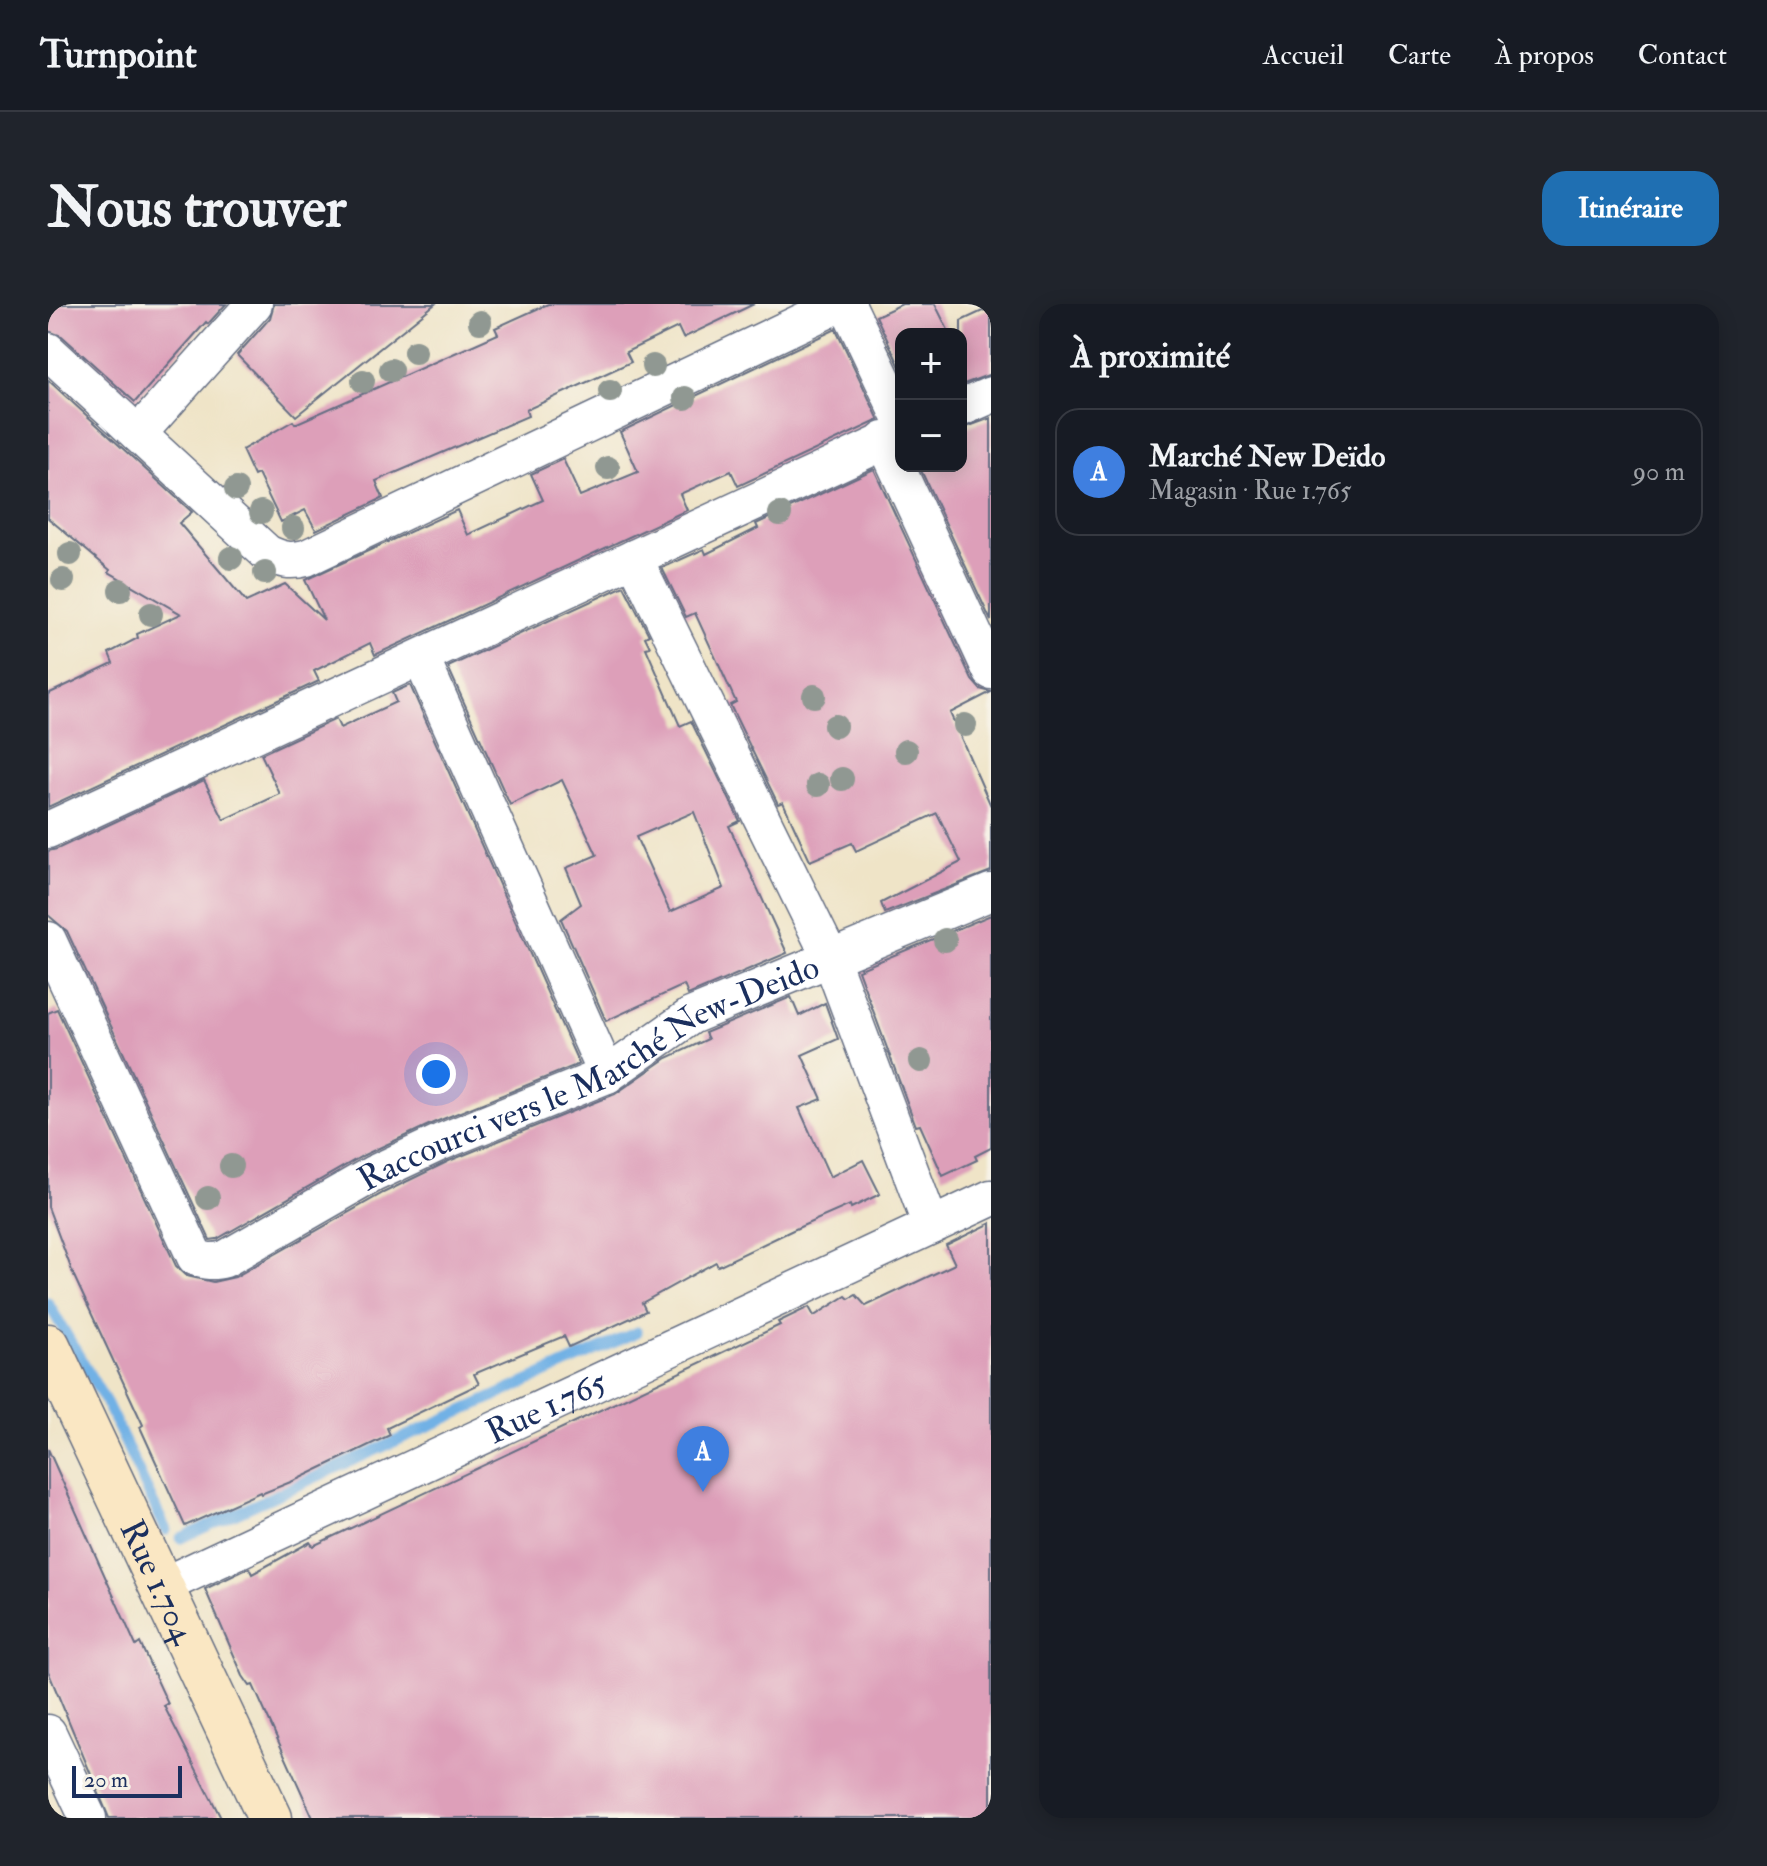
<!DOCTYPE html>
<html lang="fr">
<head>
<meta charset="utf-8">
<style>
  :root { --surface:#171b24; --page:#20242c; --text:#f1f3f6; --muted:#9ea1a6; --line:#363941; --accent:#1f6fb2 }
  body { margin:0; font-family:"IM FELL Double Pica",serif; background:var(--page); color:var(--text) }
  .controls { position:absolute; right:24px; top:24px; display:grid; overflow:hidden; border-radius:16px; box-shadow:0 4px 20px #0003 }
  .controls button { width:72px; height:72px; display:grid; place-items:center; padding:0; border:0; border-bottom:2px solid var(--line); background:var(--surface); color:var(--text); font:40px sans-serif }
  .scale { position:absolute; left:24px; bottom:20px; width:110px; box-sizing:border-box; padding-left:8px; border:4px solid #1b2f5e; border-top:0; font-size:22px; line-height:28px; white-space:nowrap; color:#1b2f5e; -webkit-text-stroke:6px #f7f3e8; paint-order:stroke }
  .you { position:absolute; left:388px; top:770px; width:28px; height:28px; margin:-20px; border:6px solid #fff; border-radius:50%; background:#1a73e8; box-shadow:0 0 0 12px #1a73e833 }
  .badge { display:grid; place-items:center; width:52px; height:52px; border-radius:50%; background:var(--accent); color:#fff; font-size:26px; font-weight:700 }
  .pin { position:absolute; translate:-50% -66px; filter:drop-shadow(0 2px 4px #0008) }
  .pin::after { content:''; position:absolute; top:42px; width:28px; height:24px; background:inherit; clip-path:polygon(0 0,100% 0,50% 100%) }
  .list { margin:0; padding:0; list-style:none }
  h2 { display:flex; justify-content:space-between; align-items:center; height:104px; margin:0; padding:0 32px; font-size:34px }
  h2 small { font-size:26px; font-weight:400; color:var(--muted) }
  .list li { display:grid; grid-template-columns:52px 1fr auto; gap:24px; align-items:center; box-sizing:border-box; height:128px; margin:0 16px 16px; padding:0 16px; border:2px solid var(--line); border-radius:24px }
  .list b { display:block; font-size:30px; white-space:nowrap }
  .list p { margin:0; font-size:26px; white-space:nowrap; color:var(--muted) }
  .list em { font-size:26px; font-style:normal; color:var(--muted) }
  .map { position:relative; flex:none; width:943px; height:1514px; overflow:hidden; border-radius:24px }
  header { display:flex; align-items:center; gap:48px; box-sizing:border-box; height:112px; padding:0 40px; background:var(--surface); border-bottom:2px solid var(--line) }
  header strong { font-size:38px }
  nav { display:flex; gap:44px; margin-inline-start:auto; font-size:28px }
  .intro { display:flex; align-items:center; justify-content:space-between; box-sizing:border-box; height:192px; padding:0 48px }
  h1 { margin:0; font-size:56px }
  .button { padding:20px 36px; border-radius:24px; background:var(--accent); color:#fff; font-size:28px; font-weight:700 }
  main { display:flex; gap:48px; padding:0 48px }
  aside { flex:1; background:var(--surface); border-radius:24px; box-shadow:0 4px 20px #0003 }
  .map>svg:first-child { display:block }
</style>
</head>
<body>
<header>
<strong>Turnpoint</strong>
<nav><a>Accueil</a><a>Carte</a><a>À propos</a><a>Contact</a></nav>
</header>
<div class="intro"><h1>Nous trouver</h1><a class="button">Itinéraire</a></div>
<main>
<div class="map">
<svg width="943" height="1514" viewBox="0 0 943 1514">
  <rect width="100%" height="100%" fill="#f7f3e8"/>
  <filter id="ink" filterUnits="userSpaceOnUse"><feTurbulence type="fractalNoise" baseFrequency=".0125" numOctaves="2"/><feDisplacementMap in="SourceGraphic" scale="16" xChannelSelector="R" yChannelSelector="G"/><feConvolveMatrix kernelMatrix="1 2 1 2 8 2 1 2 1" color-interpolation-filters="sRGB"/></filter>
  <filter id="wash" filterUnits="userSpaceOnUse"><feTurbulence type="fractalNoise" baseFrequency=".006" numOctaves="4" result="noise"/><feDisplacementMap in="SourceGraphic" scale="32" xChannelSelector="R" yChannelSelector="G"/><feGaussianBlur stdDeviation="1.8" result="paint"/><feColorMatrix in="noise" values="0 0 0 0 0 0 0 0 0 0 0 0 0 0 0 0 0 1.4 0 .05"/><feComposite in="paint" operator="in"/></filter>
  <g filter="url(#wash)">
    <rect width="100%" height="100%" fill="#efe4c7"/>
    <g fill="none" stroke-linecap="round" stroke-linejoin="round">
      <!-- stream -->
      <g stroke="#71b1e5" stroke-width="11">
        <path d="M0,999L59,1100L118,1226"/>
        <path d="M133,1234L589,1028"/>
      </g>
    </g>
    <g id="blocks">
      <!-- building -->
      <g fill="#dd9fb9" fill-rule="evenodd">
        <path d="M0,0H178L160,20L158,18L87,98L14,32L0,27Z"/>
        <path d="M226,0H387L248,112L189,51L222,14Z"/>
        <path d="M500,0H706L635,34L630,23L578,48L583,58L478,106L480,112L328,177L335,194L268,226L257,206L233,218L210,170L206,172L194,146L245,117L247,120L450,30L447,24Z"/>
        <path d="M854,0H887L902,30H853V65L828,12Z"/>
        <path d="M943,3V70L913,81V17Z"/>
        <path d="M788,25L831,116L690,182L683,167L632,190L639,206L327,351L322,339L266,367L271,377L0,503V390L65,359L61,349L90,334L89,330L133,310L61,268L62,266L0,214V76L144,208L131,219L198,298L237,280L276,316L257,276L409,206L420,231L495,196L483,170L515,155L532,192L590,168L572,128Z"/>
        <path d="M943,114V317L871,162H913V125Z"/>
        <path d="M826,165L924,376L932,385L943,388L902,409L943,502V567L837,609L833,599L913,558L889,509L808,547L804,539L762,557L735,498L730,500L682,401L688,398L647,309L638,313L614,264L656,245L658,250L710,224L708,220Z"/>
        <path d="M576,282L601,331L597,333L602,343L598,344L632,422L643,417L692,517L681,522L739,649L640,691L636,681L558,717L513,615L533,600L518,564L549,551L514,476L462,501L400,363ZM646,508L676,584L622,608L588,533Z"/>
        <path d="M362,381L531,760L385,819L316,851L169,935L162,936L19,627L0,611V547L9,545L156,476L176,516L232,490L213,450L288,415L292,424L348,398L344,389Z"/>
        <path d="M943,611V844L927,852L929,856L895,872L872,821L868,822L810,666Z"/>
        <path d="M743,693L751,712L777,699L790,735L754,751L774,795L751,804L782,873L815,856L832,890L803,904L802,901L745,926L670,962L668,958L594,999L598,1007L521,1043L516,1032L426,1070L431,1080L339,1124L342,1131L250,1175L213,1190L212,1188L137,1222L92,1123L95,1121L26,972L0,903V709L9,705L128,962L139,972L165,978L187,973L335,889L401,857L567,790L619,754L660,735L657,729Z"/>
        <path d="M943,919V1514H265L205,1381L202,1382L195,1372L157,1285L201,1264L204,1270L262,1238L265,1242L732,1021L730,1018L761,1003L766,1012L798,992L801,995L808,991L818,1002L907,960L898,941Z"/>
        <path d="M0,1145L88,1342L92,1339L120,1400L116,1402L173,1514H61L0,1367Z"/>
      </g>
    </g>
  </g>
  <g filter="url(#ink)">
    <use href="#blocks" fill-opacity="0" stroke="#656e83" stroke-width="2"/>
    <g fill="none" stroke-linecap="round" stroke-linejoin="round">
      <defs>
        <g id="street">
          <path d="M799,0L853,114"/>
          <path d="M0,47L219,249C234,256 242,258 258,254L792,0"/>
          <path d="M913,104L943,91"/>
          <path d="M90,130L206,0"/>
          <path d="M836,136L943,367"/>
          <path d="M586,254L783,655L883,922"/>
          <path d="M373,354L559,771"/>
          <path d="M0,526L853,130"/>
          <path id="s1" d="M0,636L147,953C158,958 165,958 177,955L325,870L393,838L559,771L643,712L943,588"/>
          <path id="s2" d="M114,1282L943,894"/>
          <path d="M0,1429L40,1514"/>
        </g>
        <g id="secondary">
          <path id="s3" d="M0,1042L222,1514"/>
        </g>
      </defs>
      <!-- street casing -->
      <use href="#street" stroke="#656e83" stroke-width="39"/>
      <!-- secondary casing -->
      <use href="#secondary" stroke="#656e83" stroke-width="47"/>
      <!-- street -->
      <use href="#street" stroke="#fff" stroke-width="36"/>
      <!-- secondary -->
      <use href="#secondary" stroke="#fae7c3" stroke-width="44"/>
    </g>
    <!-- trees -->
    <g fill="#909892">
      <circle cx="432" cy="18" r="12"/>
      <circle cx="367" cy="48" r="12"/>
      <circle cx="605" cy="62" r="12"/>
      <circle cx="343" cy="66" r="12"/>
      <circle cx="315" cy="77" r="12"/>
      <circle cx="562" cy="87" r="12"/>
      <circle cx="637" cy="94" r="12"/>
      <circle cx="560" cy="164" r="12"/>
      <circle cx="188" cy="185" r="12"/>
      <circle cx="213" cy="208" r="12"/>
      <circle cx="732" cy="210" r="12"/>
      <circle cx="245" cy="224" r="12"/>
      <circle cx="22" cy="250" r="12"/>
      <circle cx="183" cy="254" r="12"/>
      <circle cx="217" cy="269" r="12"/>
      <circle cx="15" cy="276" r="12"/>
      <circle cx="72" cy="286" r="12"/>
      <circle cx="103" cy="310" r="12"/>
      <circle cx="766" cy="392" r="12"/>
      <circle cx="917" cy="421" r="12"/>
      <circle cx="787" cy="422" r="12"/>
      <circle cx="858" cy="447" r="12"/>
      <circle cx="794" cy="475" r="12"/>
      <circle cx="770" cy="481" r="12"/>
      <circle cx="897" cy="636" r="12"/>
      <circle cx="873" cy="757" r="12"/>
      <circle cx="183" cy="862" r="12"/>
      <circle cx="160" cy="894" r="12"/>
    </g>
  </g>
  <g text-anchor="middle" stroke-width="6" stroke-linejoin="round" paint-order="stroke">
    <!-- street labels -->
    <g font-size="34" fill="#1b2f5e" stroke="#f7f3e8">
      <text dy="12" stroke="none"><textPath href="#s1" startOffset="790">Raccourci vers le Marché New-Deido</textPath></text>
      <text dy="12" stroke="none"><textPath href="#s2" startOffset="424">Rue 1.765</textPath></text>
      <text dy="12" stroke="none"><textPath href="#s3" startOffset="260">Rue 1.704</textPath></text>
    </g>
  </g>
</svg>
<div class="controls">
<button>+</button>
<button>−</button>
</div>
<div class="scale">20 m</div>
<div class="you"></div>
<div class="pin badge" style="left:655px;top:1188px;background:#3f7fe0">A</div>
</div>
<aside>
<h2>À proximité<small></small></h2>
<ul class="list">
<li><span class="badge" style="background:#3f7fe0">A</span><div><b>Marché New Deïdo</b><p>Magasin · Rue 1.765</p></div><em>90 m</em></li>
</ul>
</aside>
</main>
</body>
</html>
